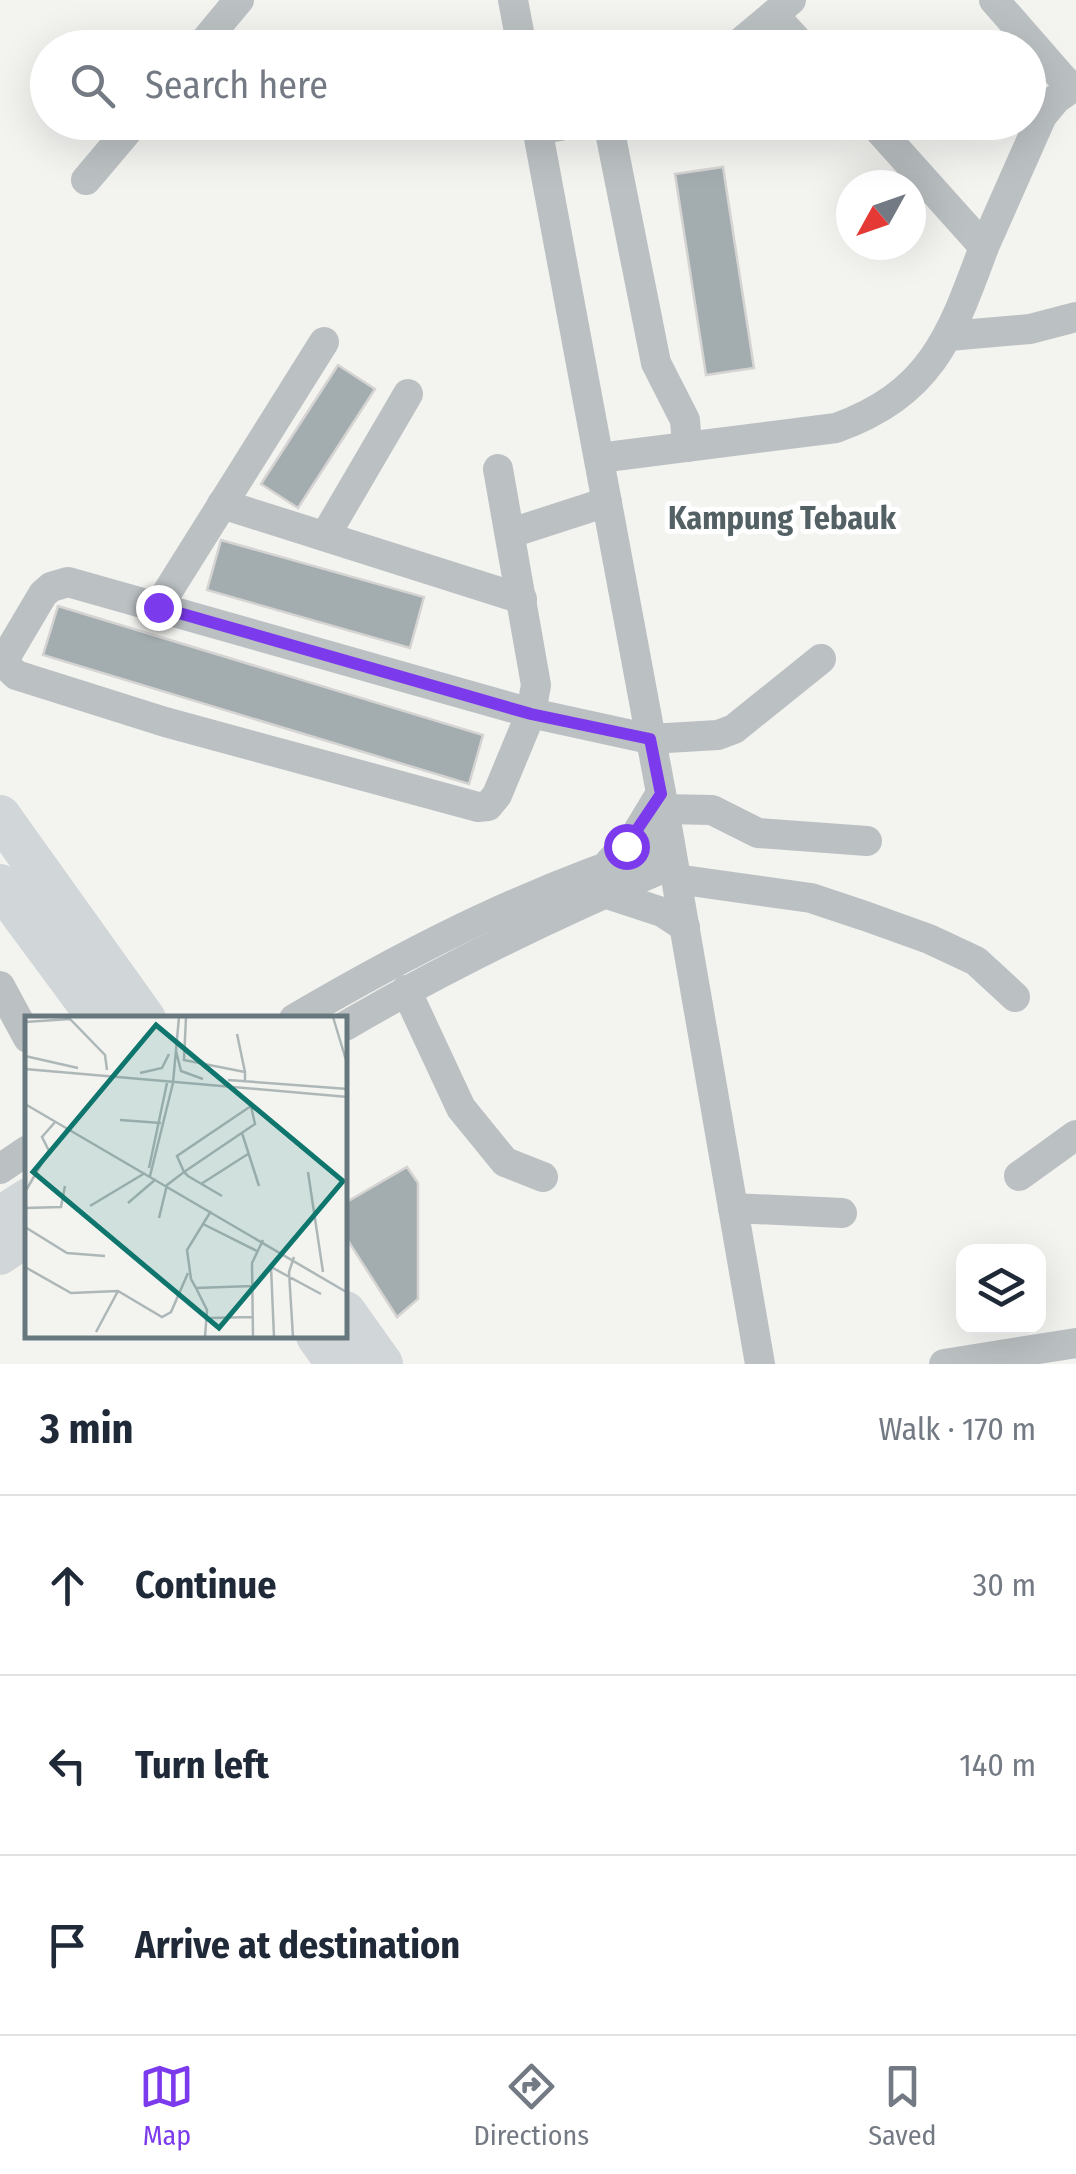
<!DOCTYPE html>
<html lang="en">
<head>
<meta charset="utf-8">
<style>
  :root { --surface:#fff; --page:#f6f6f7; --text:#1f2937; --muted:#747a83; --line:#e0e1e3; --accent:#7c3aed }
  body { margin:0; font-family:"Fira Sans Condensed",sans-serif; background:var(--page); color:var(--text) }
  .controls { position:absolute; right:30px; bottom:30px; display:grid; overflow:hidden; border-radius:20px; box-shadow:0 10px 40px #0002 }
  .controls button { width:90px; height:90px; display:grid; place-items:center; padding:0; border:0; border-bottom:2px solid var(--line); background:var(--surface); color:var(--text); font:50px sans-serif }
  .compass { position:absolute; left:836px; top:170px; width:90px; height:90px; border-radius:50%; background:var(--surface); box-shadow:0 10px 40px #0002; rotate:230deg }
  .stop { position:absolute; width:30px; height:30px; margin:-22px; border:8px solid #7c3aed; border-radius:50%; background:#fff }
  .stop.end { background:#7c3aed; border-color:#fff; box-shadow:0 2px 10px #0008 }
  .list { margin:0; padding:0; list-style:none }
  h2 { display:flex; justify-content:space-between; align-items:center; height:130px; margin:0; padding:0 40px; font-size:42px }
  h2 small { font-size:32px; font-weight:400; color:var(--muted) }
  .list li { display:grid; grid-template-columns:65px 1fr auto; gap:30px; align-items:center; box-sizing:border-box; height:180px; padding:0 40px; border-top:2px solid var(--line) }
  .list b { display:block; font-size:38px; white-space:nowrap }
  .list em { font-size:32px; font-style:normal; color:var(--muted) }
  .icon { flex:none; width:55px; height:55px; fill:none; stroke:currentColor; stroke-width:2; stroke-linecap:round; stroke-linejoin:round }
  .map { position:relative; flex:none; width:1076px; height:1364px; overflow:hidden }
  .search { position:absolute; background:var(--surface); box-shadow:0 10px 40px #0002; left:30px; right:30px; top:30px; height:110px; display:flex; align-items:center; gap:25px; box-sizing:border-box; padding:0 35px; border-radius:55px; color:var(--muted); font-size:38px }
  .sheet { height:670px; background:var(--surface) }
  nav { display:flex; justify-content:space-around; align-items:center; box-sizing:border-box; height:140px; border-top:2px solid var(--line); background:var(--surface); font-size:28px; color:var(--muted) }
  nav a { display:grid; justify-items:center; gap:5px }
  nav .on { color:var(--accent) }
  .map>svg:first-child { display:block }
</style>
</head>
<body>
<div class="map">
<svg width="1076" height="1364" viewBox="0 0 1076 1364">
  <rect width="100%" height="100%" fill="#f3f3f0"/>
  <!-- building -->
  <g fill="#a3acaf" stroke="#d5d4d3" stroke-width="2.5">
    <path d="M723,167L754,368L706,375L675,174Z"/>
    <path d="M338,365L375,389L298,508L261,484Z"/>
    <path d="M221,540L424,597L410,648L207,590Z"/>
    <path d="M58,606L483,735L469,784L43,655Z"/>
    <path d="M407,1167L418,1183V1299L397,1317L345,1236V1203Z"/>
  </g>
  <g fill="none" stroke-linecap="round" stroke-linejoin="round">
    <!-- minor -->
    <g stroke="#bbc0c2" stroke-width="30">
      <path d="M513,0L522,48"/>
      <path d="M994,0L1071,88"/>
      <path d="M774,15L804,48"/>
      <path d="M199,48L239,0"/>
      <path d="M734,48L791,0"/>
      <path d="M536,122L664,809L760,1364"/>
      <path d="M608,122L656,363L685,420L687,447"/>
      <path d="M538,130L581,122"/>
      <path d="M86,180L135,122"/>
      <path d="M984,247L1042,116L1056,99L1076,85"/>
      <path d="M949,336L1030,329L1076,317"/>
      <path d="M599,458L836,428C932,393 951,336 984,247L872,122"/>
      <path d="M498,469L536,685L531,713L497,795L488,806L478,807L165,722L16,675L5,664L7,655L43,594L51,587L68,582L531,713L650,739L718,735L734,729L821,659"/>
      <path d="M222,504L522,599"/>
      <path d="M511,533L607,502"/>
      <path d="M325,536L408,394"/>
      <path d="M158,607L324,342"/>
      <path d="M664,809L712,810L758,833L867,841"/>
      <path d="M610,862L635,836L661,793"/>
      <path d="M676,879L811,898L865,916L929,939L976,961L1015,997"/>
      <path d="M604,893L662,912L685,927"/>
      <path d="M0,986L28,1038"/>
      <path d="M406,990L461,1108L505,1162L543,1177"/>
      <path d="M294,1019C420,945 530,890 670,845"/>
      <path d="M345,1026C451,964 559,912 673,864"/>
      <path d="M0,1169L28,1150"/>
      <path d="M1019,1176L1076,1135"/>
      <path d="M733,1208L842,1213"/>
      <path d="M944,1364L1076,1343"/>
    </g>
    <!-- major -->
    <g stroke="#d1d6d9" stroke-width="38">
      <path d="M0,1215L28,1197"/>
      <path d="M0,1256L28,1237"/>
    </g>
    <!-- highway -->
    <g stroke="#d1d6d9" stroke-width="42">
      <path d="M0,816L145,1019"/>
      <path d="M0,885L99,1019"/>
      <path d="M345,1312L382,1364"/>
      <path d="M317,1336L337,1364"/>
    </g>
  </g>
  <g fill="none" stroke-linecap="round" stroke-linejoin="round">
    <!-- route -->
    <path stroke="#7c3aed" stroke-width="12" d="M158,607L531,714L650,739L661,794L626,846"/>
  </g>
  <g text-anchor="middle" stroke-width="10" stroke-linejoin="round" paint-order="stroke">
    <!-- neighbourhood labels -->
    <g font-size="32" font-weight="bold" fill="#536064" stroke="#fff">
      <text x="782" y="529">Kampung Tebauk</text>
    </g>
  </g>
  <!-- overview -->
  <g transform="translate(25 1016)">
    <rect width="322" height="322" fill="#f3f3f0"/>
    <path fill="none" stroke="#aeb7b8" stroke-width="2.5" d="M161,1L159,44L220,56V65M308,1L321,44M0,6L45,3L80,39L82,54M212,18L220,56M151,35L156,55L178,63M0,40L53,52M0,53L323,81M115,57L137,52L144,38M203,64L323,73M148,67L154,1M0,88L323,277M95,104L136,107M217,117L234,170M124,152L142,67M283,156L298,256M125,160L148,67M176,168L223,138M0,176L24,135L17,121L31,105M103,187L131,163M65,190L120,157M0,192L36,191L40,170M186,195L162,234L166,263L171,272L227,270M134,202L142,169L159,156L230,108L226,90L152,140L159,156L163,160L197,180M178,208L232,235M0,211L42,237L80,240M0,251L46,277L93,275L137,301L146,296L163,257M171,272L182,294L180,321M183,302L228,301M71,316L93,275M228,321L227,247L238,224M249,321L246,251L296,278M268,321L264,256L269,241"/>
    <path fill="#0f766e" fill-opacity="0.15" stroke="#0f766e" stroke-width="5" d="M131,9L318,165L194,312L8,156Z"/>
    <rect width="322" height="322" fill="none" stroke="#66787e" stroke-width="5"/>
  </g>
</svg>
<div class="controls">
<button><svg class="icon" aria-label="layers" viewBox="0 0 24 24"><path d="M12 4l9 5-9 5-9-5zM3 14l9 5 9-5"/></svg></button>
</div>
<svg class="compass" viewBox="-18 -18 36 36"><path d="M0-13l5 13h-10z" fill="#e53935"/><path d="M0 13l5-13h-10z" fill="#747a83"/></svg>
<div class="stop" style="left:626px;top:846px"></div>
<div class="stop end" style="left:158px;top:607px"></div>
<div class="search"><svg class="icon" aria-label="search" viewBox="0 0 24 24"><circle cx="10" cy="10" r="6"/><path d="M15 15l6 6"/></svg>Search here</div>
</div>
<section class="sheet">
<h2>3 min<small>Walk · 170 m</small></h2>
<ul class="list">
<li><svg class="icon" aria-label="ahead" viewBox="0 0 24 24"><path d="M12 20V5M6 11l6-6 6 6"/></svg><div><b>Continue</b></div><em>30 m</em></li>
<li><svg class="icon" aria-label="left" viewBox="0 0 24 24"><path d="M17 20v-9H6M10 6l-5 5 5 5"/></svg><div><b>Turn left</b></div><em>140 m</em></li>
<li><svg class="icon" aria-label="arrive" viewBox="0 0 24 24"><path d="M6 21V4h12l-3 4 3 4H6"/></svg><div><b>Arrive at destination</b></div></li>
</ul>
</section>
<nav>
<a class="on"><svg class="icon" aria-label="map" viewBox="0 0 24 24"><path d="M3 6l6-2 6 2 6-2v14l-6 2-6-2-6 2zM9 4v14M15 6v14"/></svg>Map</a>
<a><svg class="icon" aria-label="directions" viewBox="0 0 24 24"><path d="M12 3l9 9-9 9-9-9zM9 14v-3h6M13 9l2 2-2 2"/></svg>Directions</a>
<a><svg class="icon" aria-label="saved" viewBox="0 0 24 24"><path d="M7 4h10v16l-5-4-5 4z"/></svg>Saved</a>
</nav>
</body>
</html>
